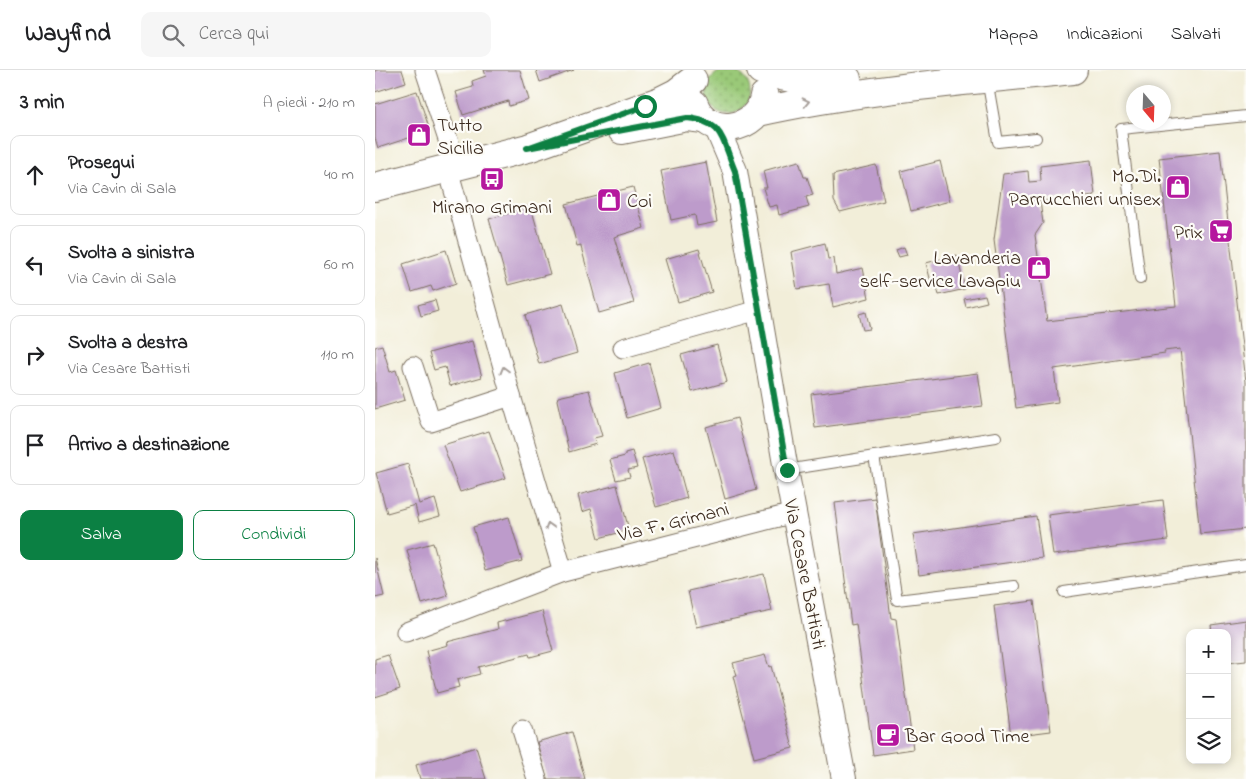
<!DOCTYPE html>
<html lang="it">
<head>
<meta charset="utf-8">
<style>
  :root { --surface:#fff; --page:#f6f6f6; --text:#202124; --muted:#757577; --line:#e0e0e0; --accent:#0b8043 }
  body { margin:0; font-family:"Indie Flower",sans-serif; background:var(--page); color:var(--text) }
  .controls { position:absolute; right:15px; bottom:15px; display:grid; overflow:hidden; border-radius:10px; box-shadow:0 2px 8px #0003 }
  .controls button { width:45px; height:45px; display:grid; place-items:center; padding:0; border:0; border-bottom:1px solid var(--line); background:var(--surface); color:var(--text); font:25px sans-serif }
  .compass { position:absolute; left:751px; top:15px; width:45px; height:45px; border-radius:50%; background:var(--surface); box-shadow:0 2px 8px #0003; rotate:161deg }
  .stop { position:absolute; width:15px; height:15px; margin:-11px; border:4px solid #0b8043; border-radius:50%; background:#fff }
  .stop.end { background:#0b8043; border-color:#fff; box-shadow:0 1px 5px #0008 }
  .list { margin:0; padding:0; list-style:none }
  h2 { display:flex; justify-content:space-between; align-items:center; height:65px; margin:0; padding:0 20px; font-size:21px }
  h2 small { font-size:16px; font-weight:400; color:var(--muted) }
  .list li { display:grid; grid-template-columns:32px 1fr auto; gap:15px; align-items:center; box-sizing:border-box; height:80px; margin:0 10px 10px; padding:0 10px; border:1px solid var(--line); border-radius:10px }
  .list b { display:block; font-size:19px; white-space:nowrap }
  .list p { margin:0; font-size:16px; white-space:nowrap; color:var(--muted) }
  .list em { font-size:16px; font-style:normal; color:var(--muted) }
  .actions { display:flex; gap:10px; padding:15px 20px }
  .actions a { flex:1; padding:11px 0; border:1px solid var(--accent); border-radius:10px; text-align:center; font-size:18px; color:var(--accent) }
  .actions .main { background:var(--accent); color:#fff }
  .icon { flex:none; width:28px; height:28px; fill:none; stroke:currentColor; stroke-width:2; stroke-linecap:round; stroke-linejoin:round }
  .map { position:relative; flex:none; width:871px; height:709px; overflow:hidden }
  header { display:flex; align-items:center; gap:30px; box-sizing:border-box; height:70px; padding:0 25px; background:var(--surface); border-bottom:1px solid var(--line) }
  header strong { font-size:24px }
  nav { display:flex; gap:28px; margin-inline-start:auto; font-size:18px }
  .search { width:350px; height:45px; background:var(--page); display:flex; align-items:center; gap:12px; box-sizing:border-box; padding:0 18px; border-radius:10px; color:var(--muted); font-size:19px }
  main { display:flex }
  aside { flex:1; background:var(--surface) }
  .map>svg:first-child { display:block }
</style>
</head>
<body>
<header>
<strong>Wayfind</strong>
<div class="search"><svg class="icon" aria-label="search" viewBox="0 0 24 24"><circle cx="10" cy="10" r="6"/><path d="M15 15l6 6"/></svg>Cerca qui</div>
<nav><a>Mappa</a><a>Indicazioni</a><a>Salvati</a></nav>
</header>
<main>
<aside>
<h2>3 min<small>A piedi · 210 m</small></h2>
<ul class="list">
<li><svg class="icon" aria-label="ahead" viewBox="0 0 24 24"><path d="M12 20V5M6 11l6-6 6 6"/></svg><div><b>Prosegui</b><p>Via Cavin di Sala</p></div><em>40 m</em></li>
<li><svg class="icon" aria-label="left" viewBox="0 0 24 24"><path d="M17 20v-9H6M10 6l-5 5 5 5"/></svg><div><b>Svolta a sinistra</b><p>Via Cavin di Sala</p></div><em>60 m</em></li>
<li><svg class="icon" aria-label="right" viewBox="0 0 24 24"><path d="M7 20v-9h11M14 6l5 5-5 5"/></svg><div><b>Svolta a destra</b><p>Via Cesare Battisti</p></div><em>110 m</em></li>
<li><svg class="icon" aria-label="arrive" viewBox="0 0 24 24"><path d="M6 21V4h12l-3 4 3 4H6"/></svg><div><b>Arrivo a destinazione</b></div></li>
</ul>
<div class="actions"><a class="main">Salva</a><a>Condividi</a></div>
</aside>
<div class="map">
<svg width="871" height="709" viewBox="0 0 871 709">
  <defs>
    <pattern id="grass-dots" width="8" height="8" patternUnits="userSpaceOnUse" patternTransform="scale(1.25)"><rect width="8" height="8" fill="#9ac978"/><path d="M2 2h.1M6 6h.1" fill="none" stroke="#7fa362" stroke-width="1.8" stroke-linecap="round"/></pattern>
  </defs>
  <rect width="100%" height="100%" fill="#fdfcf7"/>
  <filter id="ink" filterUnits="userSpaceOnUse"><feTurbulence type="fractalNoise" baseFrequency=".02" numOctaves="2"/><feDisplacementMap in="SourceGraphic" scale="10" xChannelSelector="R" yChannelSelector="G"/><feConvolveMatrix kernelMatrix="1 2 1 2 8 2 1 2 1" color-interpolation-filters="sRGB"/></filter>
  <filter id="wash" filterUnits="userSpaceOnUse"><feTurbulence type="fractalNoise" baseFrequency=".0096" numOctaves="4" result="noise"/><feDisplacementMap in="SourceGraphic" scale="20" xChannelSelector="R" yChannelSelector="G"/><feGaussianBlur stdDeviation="1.12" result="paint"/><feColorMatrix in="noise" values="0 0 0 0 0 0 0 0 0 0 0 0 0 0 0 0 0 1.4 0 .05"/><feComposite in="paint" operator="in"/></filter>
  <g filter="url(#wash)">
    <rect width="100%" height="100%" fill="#f2eed9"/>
    <!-- grass -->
    <circle fill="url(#grass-dots)" stroke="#6a7a4b" cx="353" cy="22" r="22"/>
    <g id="blocks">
      <!-- building -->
      <g fill="#bd9bcb">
        <path d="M0,0H27L31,12L0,22Z"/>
        <path d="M109,0H145L154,30L134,36L133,31L88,45L81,22L98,17L97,11L111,6Z"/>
        <path d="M161,0H199L165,12Z"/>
        <path d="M42,21L55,61L3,78L0,68V34Z"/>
        <path d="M845,81L871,312V459L825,464L805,279L789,281L790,283L679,299L683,332L641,338L619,170L628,104L653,101L654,112L666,111L665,96L716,90L720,125L665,131L668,153L660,165L672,251L801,236L784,88Z"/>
        <path d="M424,91L429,107H432L438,125L431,127L434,137L404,145L402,135L394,137L388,118H392L388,101Z"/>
        <path d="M565,91L575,131L536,141L526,101Z"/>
        <path d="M331,92L342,152L322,156L320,145L296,150L286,101Z"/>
        <path d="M501,95L509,131L465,142L459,131L458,105Z"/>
        <path d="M258,117L269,158L239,167L259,233L224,243L206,177V175L202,176L191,134Z"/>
        <path d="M156,137L175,204L133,215L114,149Z"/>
        <path d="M450,173L453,189L459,188L461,204L488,198L494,228L458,237L454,214L422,219L416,182Z"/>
        <path d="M529,177L532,185L524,187L521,180Z"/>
        <path d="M324,179L337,222L303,232L290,189Z"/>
        <path d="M71,180L81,213L58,221L56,216L37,222L28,194Z"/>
        <path d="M582,185L590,219L564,225L560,211L556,212L551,193Z"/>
        <path d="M610,225L612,232L591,237L589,229Z"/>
        <path d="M60,230L63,241L46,246L43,235Z"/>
        <path d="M188,234L202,283L164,294L150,245Z"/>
        <path d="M491,242L495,259L488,260L484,244Z"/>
        <path d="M97,271L107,307L75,316L70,297L59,300L54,283Z"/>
        <path d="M7,275L15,302L21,300L30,330L0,339V277Z"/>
        <path d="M342,275L352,312L317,322L306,285Z"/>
        <path d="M274,293L286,338L252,348L240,303Z"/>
        <path d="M603,303L608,336L440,358L436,324Z"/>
        <path d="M214,320L227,366L219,368L221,374L194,382L182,330L183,327Z"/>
        <path d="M362,348L381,420L350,429L331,357Z"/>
        <path d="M114,361L131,408L85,422L68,375Z"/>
        <path d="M299,380L312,428L281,437L267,389Z"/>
        <path d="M257,381L262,398L253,400L255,407L241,410L235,390L250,386V383Z"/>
        <path d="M33,394L44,434L60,429L65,446L44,452L40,435L12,443L1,403Z"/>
        <path d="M242,415L254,460L224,468L216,439L207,442L203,425Z"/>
        <path d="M500,428L516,548L521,549L538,679L498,685L481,554L476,555L460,433Z"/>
        <path d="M788,430L793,470L678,485L673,445Z"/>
        <path d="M661,446L667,488L544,505L538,464Z"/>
        <path d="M134,447L147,491L110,501L98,457Z"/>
        <path d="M58,473L73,526L47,534L32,480Z"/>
        <path d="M0,488L9,526L0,528Z"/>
        <path d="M389,504L397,541L321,557L313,521Z"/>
        <path d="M659,531L676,661L636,666L619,536Z"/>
        <path d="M167,541L178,581L155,587L154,584L103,597L105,604L82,610L84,617L62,623L51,581L73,575L72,572L123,559L122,553Z"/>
        <path d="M871,550V591L852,593V563H837L836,555Z"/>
        <path d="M13,585L25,619L0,627V589Z"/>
        <path d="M390,585L394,597L396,596L418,678L379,688L358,606L362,605L358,593Z"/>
        <path d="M197,662L210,709H172L162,672Z"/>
        <path d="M101,677L111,709H45L41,695Z"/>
      </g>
    </g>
  </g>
  <g filter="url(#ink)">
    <use href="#blocks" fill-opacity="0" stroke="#7b6f5f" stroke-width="1"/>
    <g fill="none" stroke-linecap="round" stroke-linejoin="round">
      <defs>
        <g id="service">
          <path d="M612,9L623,72L661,68"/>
          <path d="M765,209L746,59L871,46"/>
          <path d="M499,386L522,530L639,516"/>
          <path d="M411,400L621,367"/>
          <path d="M689,522L871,495"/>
        </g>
        <g id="minor">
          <path d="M50,0L82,97"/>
          <path d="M73,99L136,326L188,502"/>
          <path d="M248,278L383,240"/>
          <path d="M38,296L56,352L136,326"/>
          <path d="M31,562L188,502L419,443"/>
          <path d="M147,660L162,709"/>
        </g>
        <path id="tertiary" d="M341,56L360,101L411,400L469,709"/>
        <g id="secondary">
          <path d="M386,0C416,11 441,11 472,9"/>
          <path d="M319,34C332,70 384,61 389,26"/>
          <path d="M383,42C487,19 593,11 698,0"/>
          <path d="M247,60L312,47L329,49"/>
          <path d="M0,117L153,78L285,31L301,23L318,10"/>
        </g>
      </defs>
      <!-- service casing -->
      <use href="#service" stroke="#7b6f5f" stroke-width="12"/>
      <!-- minor casing -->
      <use href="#minor" stroke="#7b6f5f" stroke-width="21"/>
      <!-- tertiary casing -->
      <use href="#tertiary" stroke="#7b6f5f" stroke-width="26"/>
      <!-- secondary casing -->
      <use href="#secondary" stroke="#7b6f5f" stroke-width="30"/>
      <!-- service -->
      <use href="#service" stroke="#fff" stroke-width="10"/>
      <!-- minor -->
      <use href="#minor" stroke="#fff" stroke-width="19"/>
      <!-- tertiary -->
      <use href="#tertiary" stroke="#fff" stroke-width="24"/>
      <!-- secondary -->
      <use href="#secondary" stroke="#fff" stroke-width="28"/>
    </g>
    <!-- one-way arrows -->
    <defs><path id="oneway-chevron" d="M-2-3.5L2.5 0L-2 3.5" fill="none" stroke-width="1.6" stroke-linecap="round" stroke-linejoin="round" transform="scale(1.25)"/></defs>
    <g stroke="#a79f9a">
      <use href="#oneway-chevron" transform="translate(431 32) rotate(-13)"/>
      <use href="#oneway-chevron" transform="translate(129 300) rotate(-105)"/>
      <use href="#oneway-chevron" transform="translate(174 456) rotate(-107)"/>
    </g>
  </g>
  <g fill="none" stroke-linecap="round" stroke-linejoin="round" filter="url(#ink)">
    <!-- route -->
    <path stroke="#0b8043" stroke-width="6" d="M270,36L152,78L312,48C349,51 347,70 360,101L412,400"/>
  </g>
  <!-- icons -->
  <defs>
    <symbol id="shop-square" viewBox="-11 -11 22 22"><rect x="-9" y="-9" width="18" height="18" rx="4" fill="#b5179e" stroke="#fdfcf7"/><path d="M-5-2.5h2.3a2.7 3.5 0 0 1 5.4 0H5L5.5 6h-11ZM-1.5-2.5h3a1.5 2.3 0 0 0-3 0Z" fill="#fff"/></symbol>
    <symbol id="bus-square" viewBox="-11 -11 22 22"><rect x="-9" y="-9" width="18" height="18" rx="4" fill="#b5179e" stroke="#fdfcf7"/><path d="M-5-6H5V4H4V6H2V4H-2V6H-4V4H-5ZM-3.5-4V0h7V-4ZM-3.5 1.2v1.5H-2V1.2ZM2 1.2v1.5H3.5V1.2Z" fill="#fff"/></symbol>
    <symbol id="supermarket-square" viewBox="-11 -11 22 22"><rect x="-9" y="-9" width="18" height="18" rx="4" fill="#b5179e" stroke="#fdfcf7"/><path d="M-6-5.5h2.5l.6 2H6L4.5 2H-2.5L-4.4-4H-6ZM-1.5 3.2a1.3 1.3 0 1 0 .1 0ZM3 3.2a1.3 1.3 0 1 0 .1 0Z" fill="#fff"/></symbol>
    <symbol id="cafe-square" viewBox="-11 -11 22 22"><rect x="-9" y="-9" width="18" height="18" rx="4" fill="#b5179e" stroke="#fdfcf7"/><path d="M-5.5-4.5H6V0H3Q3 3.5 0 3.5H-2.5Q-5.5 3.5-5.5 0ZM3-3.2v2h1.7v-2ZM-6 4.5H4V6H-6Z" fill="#fff"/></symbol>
  </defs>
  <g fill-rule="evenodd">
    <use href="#shop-square" x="30" y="51" width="28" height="28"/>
    <use href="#bus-square" x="103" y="95" width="28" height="28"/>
    <use href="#shop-square" x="789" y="103" width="28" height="28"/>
    <use href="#shop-square" x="220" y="116" width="28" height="28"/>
    <use href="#supermarket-square" x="832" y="147" width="28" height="28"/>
    <use href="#shop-square" x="650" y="184" width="28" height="28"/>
    <use href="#cafe-square" x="499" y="651" width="28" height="28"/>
  </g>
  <g text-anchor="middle" stroke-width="4.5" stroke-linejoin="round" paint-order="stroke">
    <!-- poi labels -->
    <g font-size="20" fill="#3b2a1e" stroke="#fdfcf7" text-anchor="start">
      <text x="62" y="61">Tutto<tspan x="62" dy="23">Sicilia</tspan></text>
      <text x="786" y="112" text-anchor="end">Mo.Dì.<tspan x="786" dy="23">Parrucchieri unisex</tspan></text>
      <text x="252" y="137">Coi</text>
      <text x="117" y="143" text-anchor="middle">Mirano Grimani</text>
      <text x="828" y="168" text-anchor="end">Prix</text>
      <text x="646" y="194" text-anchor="end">Lavanderia<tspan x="646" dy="23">self-service Lavapiu</tspan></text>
      <text x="530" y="672">Bar Good Time</text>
    </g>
    <!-- street labels -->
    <g font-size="20" fill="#3b2a1e" stroke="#fdfcf7">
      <text transform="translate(298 451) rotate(-14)" y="7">Via F. Grimani</text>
      <text transform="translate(431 504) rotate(79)" y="7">Via Cesare Battisti</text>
    </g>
  </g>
</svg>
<div class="controls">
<button>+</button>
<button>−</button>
<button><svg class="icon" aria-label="layers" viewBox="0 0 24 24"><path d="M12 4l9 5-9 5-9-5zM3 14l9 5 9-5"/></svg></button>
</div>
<svg class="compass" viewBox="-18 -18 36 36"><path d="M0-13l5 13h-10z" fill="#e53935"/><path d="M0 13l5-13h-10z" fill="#757577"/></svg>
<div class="stop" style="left:270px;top:36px"></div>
<div class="stop end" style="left:412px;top:400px"></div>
</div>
</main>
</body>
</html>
